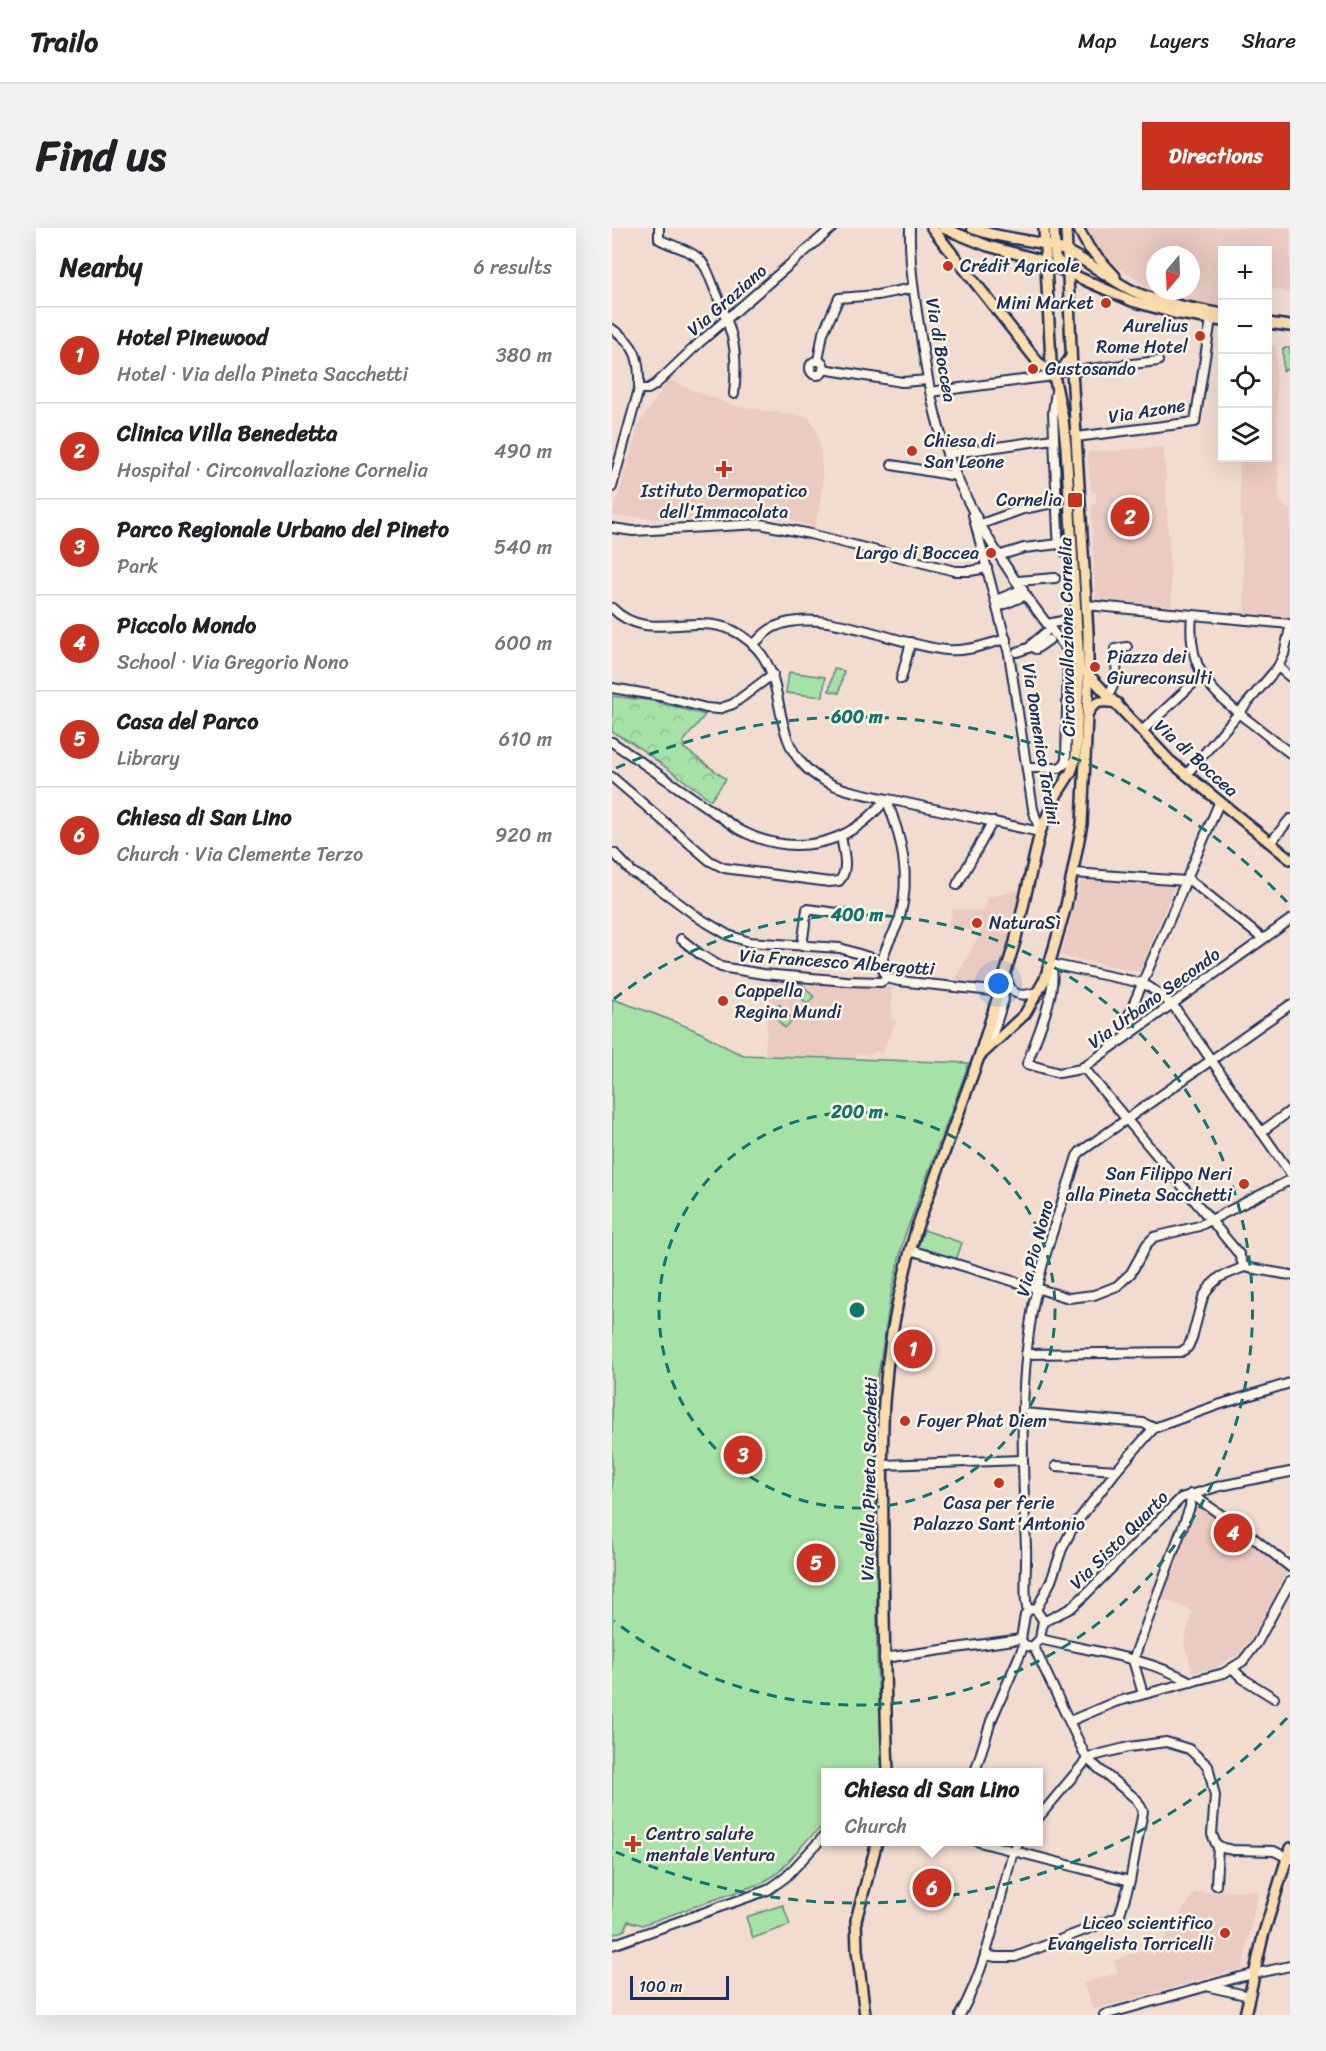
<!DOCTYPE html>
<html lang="en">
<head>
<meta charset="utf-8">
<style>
  :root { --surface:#fff; --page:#f2f2f2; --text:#202124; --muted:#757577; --line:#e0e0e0; --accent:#c8321e }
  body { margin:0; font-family:Sriracha,sans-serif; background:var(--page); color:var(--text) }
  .controls { position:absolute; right:18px; top:18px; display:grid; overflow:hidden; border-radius:0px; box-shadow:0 6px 24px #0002 }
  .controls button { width:54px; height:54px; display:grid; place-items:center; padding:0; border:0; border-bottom:2px solid var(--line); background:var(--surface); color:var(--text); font:30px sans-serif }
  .compass { position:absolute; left:534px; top:18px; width:54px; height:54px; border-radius:50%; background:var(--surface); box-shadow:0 6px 24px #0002; rotate:199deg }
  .scale { position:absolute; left:18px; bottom:15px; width:99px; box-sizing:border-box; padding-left:6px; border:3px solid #1b2f5e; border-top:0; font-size:16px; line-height:21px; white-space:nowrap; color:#1b2f5e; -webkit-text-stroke:4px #fcf5e5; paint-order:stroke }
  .you { position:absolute; left:387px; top:756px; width:21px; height:21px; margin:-15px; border:4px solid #fff; border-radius:50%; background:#1a73e8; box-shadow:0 0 0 9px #1a73e833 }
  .badge { display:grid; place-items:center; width:39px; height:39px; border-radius:50%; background:var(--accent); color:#fff; font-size:20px; font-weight:700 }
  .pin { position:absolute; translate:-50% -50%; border:3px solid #fff; box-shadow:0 2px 6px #0006 }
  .popup { position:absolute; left:209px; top:1540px; width:222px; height:78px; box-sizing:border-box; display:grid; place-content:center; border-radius:0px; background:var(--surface); filter:drop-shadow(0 2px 4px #0005); font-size:20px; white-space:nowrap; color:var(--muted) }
  .popup b { font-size:22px; color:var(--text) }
  .popup::after { content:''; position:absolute; left:50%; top:100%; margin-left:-12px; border:12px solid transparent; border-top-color:var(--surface) }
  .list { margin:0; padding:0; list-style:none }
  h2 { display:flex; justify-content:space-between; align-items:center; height:78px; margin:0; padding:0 24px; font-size:26px }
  h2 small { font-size:20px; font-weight:400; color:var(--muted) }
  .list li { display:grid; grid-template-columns:39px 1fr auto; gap:18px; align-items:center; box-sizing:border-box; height:96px; padding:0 24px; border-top:2px solid var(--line) }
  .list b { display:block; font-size:22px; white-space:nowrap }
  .list p { margin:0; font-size:20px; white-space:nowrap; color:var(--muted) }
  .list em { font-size:20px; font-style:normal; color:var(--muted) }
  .icon { flex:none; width:33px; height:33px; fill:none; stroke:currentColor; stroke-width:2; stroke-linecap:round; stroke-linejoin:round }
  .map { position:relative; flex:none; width:678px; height:1787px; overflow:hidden; border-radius:0px }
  header { display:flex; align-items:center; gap:36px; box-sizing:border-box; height:84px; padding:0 30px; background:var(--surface); border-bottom:2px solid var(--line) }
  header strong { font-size:28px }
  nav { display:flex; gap:33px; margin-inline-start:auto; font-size:21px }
  .intro { display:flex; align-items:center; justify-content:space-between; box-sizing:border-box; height:144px; padding:0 36px }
  h1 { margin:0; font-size:42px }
  .button { padding:15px 27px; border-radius:0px; background:var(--accent); color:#fff; font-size:21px; font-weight:700 }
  main { display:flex; gap:36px; padding:0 36px }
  aside { flex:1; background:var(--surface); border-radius:0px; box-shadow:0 6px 24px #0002 }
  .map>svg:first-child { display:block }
</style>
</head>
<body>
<header>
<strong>Trailo</strong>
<nav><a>Map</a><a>Layers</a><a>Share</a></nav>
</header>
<div class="intro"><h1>Find us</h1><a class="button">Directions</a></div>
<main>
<aside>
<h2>Nearby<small>6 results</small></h2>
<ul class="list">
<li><span class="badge">1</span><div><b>Hotel Pinewood</b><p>Hotel · Via della Pineta Sacchetti</p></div><em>380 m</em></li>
<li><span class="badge">2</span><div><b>Clinica Villa Benedetta</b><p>Hospital · Circonvallazione Cornelia</p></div><em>490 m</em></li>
<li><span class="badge">3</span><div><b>Parco Regionale Urbano del Pineto</b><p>Park</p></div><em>540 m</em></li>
<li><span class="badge">4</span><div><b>Piccolo Mondo</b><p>School · Via Gregorio Nono</p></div><em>600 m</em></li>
<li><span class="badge">5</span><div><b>Casa del Parco</b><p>Library</p></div><em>610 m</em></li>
<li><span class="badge">6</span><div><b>Chiesa di San Lino</b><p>Church · Via Clemente Terzo</p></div><em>920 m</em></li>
</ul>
</aside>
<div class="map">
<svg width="678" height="1787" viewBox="0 0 678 1787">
  <defs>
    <pattern id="forest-crowns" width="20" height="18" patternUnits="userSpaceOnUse" patternTransform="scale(1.5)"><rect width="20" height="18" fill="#a6e1a6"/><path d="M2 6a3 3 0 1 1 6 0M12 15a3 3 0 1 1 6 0" fill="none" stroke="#8ec191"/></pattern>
  </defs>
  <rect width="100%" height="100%" fill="#f2dcd0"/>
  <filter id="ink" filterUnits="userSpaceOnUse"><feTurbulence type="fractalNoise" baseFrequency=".0167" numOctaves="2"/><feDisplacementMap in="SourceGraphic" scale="12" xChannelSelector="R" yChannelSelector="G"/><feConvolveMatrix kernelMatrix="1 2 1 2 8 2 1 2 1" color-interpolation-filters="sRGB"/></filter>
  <g filter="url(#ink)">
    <!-- built -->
    <g fill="#ebcac2" fill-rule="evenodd">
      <path d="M473,0H678V65L656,59V22H610V79L563,71L537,60L506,39L486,21ZM543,27H579V63H543Z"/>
      <path d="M656,116L664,118L667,270L672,278L678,281V392L633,389L627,230H656Z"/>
      <path d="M57,152L119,177L196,189L204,201L209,225L211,257L203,300L177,292L152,288L65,292L0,288L28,194Z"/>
      <path d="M552,219L560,378L484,371L479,277L484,276V264H479L475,224Z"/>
      <path d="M469,652L562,659L527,744L449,728Z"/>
      <path d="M408,662L401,698L385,755L381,757L342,753L369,704L336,698L341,681L371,683L375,669Z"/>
      <path d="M678,685V701L528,805L521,796Z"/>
      <path d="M158,749L237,757L280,759L279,791L285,793L270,824H262V827L244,826V830L153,828Z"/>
      <path d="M584,1276L676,1343L647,1398L629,1424L601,1441L581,1444L572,1414L581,1383L548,1370Z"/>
      <path d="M647,1662L630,1740L481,1782L471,1755L506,1745L502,1732L535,1721L541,1728L582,1665Z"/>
    </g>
    <!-- forest -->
    <path fill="url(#forest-crowns)" stroke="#608882" stroke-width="1.5" d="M0,468L42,473L93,487L71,514L72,520L114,551L99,572L19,514L0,504Z"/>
    <!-- park -->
    <g fill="#a6e1a6" stroke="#608882" stroke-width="1.5">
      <path d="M671,120H678V140L671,143Z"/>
      <path d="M222,441L232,443L227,465L217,463Z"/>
      <path d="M177,444L213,449L211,469L174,465Z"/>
      <path d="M189,755L202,769L195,776L182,762Z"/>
      <path d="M0,771C29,781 59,791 87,804C102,811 115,822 132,827L357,835L292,1010L280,1061L265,1153L262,1247L265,1332V1437L271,1544H214L213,1596L196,1611L166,1645L150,1655L30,1697L16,1693L13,1702L0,1707Z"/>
      <path d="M167,776L181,792L173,800L158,784Z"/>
      <path d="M312,1002L350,1015L344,1032L306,1019Z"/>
      <path d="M171,1677L178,1697L141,1710L134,1689Z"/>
    </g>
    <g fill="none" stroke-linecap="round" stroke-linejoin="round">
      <defs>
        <g id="minor">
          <path d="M47,0V11C59,18 74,20 85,29C95,37 98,51 103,62C120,103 127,120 122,166"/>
          <path d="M298,0C297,37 303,72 309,109C315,149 322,190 336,228C363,300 418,377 467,436"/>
          <path d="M0,101C25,117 28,132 27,161L0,259"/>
          <path d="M206,133L211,105L227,70L265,67L301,60"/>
          <circle cx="205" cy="140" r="7"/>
          <path d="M211,141L290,154L316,152"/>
          <path d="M460,143L546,133"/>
          <path d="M27,161H36L43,157L87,115L220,0"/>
          <path d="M444,163L441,184L446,305L447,316L461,334"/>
          <path d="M318,164L441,148"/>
          <path d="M464,209L583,194L599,91"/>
          <path d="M335,226L441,211"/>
          <path d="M280,237L344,248"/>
          <path d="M361,287L397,426L421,581L428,604"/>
          <path d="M369,296L411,281L441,275"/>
          <path d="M0,300L21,303L148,296L198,306L343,343H358L375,340"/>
          <path d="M389,327L412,320L447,316"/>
          <path d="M406,353L443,350"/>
          <path d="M384,372L411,361"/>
          <path d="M474,377L678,396"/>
          <path d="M386,379L414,367"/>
          <path d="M0,380C37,418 87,379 129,407C170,434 161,472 176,512C182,528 195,544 211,552C232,564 258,567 281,572C330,583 379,593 428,604"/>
          <path d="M580,387C575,439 596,461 634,491C649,502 663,514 678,525"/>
          <path d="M435,396L455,392L464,380"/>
          <path d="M141,417C148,410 154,403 162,399C209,377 285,418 335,422C355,424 375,416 394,411"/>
          <path d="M422,418L420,416L433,405"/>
          <path d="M405,424L422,418L424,421L437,412"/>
          <path d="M666,439L678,449"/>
          <path d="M289,451L299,414"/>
          <path d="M0,460L48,468L94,480L106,481L121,476L161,446"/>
          <path d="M497,466L505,450L503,421L515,419"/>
          <path d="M530,503L589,448"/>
          <path d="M0,514L126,601C179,630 237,619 274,571"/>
          <path d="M416,540H447L454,535L456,423"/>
          <path d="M574,547L666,439L672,426L678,400"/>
          <path d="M0,549L98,633L112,640L217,654L227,653C238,642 231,622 229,608"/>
          <path d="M274,571C290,609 299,648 288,689C283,708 261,731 275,750"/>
          <path d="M658,615L678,591"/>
          <path d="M2,625L20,644L41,656L87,690L116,707L137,714L228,720L269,733"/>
          <path d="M462,645L574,653"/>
          <path d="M575,650L651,711"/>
          <path d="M345,657L381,593"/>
          <path d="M678,692L469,841L447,845L415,836C424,810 447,761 439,736L530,755C542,761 554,771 563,780L678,945"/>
          <path d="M69,711L89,727L109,739L151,746L235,753L269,754L275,750"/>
          <path d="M190,718L195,681L240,687"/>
          <path d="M394,745C397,767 407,771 427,763"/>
          <path d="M275,750L287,753L390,764L392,771L377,818"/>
          <path d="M515,807L513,796L607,575"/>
          <path d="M471,839L627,1026L632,1039"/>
          <path d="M649,904L678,883"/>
          <path d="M298,1022L457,1070L482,1067L505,1058L519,1045L535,1016L542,1009L587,998L678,952"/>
          <path d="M414,1126L569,1124L576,1119L580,1110L591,1069L599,1057L608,1049L632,1039L678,1047"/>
          <path d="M411,1185L531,1195L542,1200L606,1177L678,1155"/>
          <path d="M271,1237L410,1232"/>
          <path d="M444,1238L505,1242"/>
          <path d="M579,1266L638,1307L678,1339"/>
          <path d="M417,1381L424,1382L431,1392L428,1411L420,1419L412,1417L409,1411L413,1387Z"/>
          <path d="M416,1382C411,1373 415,1333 414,1319C410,1232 406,1144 425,1059C435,1015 452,971 465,928L468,924L678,777"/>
          <path d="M424,1382L439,1353L450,1321L461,1299L505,1242L542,1200"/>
          <path d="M431,1394L459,1380L473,1367L569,1270L608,1258L678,1244"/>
          <path d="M428,1411C477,1423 534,1429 579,1454"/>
          <path d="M272,1430L409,1411"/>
          <path d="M521,1432L578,1279L579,1266"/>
          <path d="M521,1432L531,1466"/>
          <path d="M620,1440L630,1450L662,1470"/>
          <path d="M458,1493L503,1474L612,1445L631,1433L645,1415L678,1354"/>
          <path d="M363,1544L379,1493L412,1417"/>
          <path d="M427,1589L477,1529L517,1519L554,1514L577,1521L596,1538L603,1568L600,1606L604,1616L611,1620L621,1622L662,1623L674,1629L677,1632"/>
          <path d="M367,1614L518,1653"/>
          <path d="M604,1657L606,1618"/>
          <path d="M0,1717L156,1662L174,1649L214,1606"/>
          <path d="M373,1727L384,1729H403L507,1689L518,1653L531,1583L525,1572L518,1566L475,1531L422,1419"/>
          <path d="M598,1759L638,1768"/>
          <path d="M348,1787C376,1736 386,1678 401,1623L407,1614"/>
          <path d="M492,1787L628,1749L678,1738"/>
        </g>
        <g id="major">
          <path d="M320,0L425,133L441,148"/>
          <path d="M331,0L376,18L425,31L520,73L562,85L610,93"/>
          <path d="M360,0C389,12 420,10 449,21C475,31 496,51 521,63C549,76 580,80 610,86"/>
          <path d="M442,0L443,29L451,40"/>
          <path d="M466,0L477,20L503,48"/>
          <path d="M656,95L678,98"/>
          <path d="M441,148L451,140L459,129"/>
          <path d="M474,444L558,533L678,631"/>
          <path d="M476,485C483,471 492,473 505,475"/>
          <path d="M369,827L413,786L433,751L454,678L470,596L476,467V405L460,143L454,0"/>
          <path d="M276,1544C273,1470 272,1395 271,1321C271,1272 269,1223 272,1174C276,1116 288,1055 305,999L367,829L403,714L428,604L445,566L459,544L464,529L467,436L454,219L451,191L439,133L432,0"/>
          <path d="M253,1787L245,1722L244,1692L265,1614"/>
          <path d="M633,1787L651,1708L678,1620"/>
        </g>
      </defs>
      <!-- minor casing -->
      <use href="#minor" stroke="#1b2f5e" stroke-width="12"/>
      <!-- major casing -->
      <use href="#major" stroke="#1b2f5e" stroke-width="14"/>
      <!-- minor -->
      <use href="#minor" stroke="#fcf5e5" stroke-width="8"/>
      <!-- major -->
      <use href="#major" stroke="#fbddab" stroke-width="9"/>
    </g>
  </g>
  <!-- distance rings -->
  <g fill="none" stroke="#0f766e" stroke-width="3" stroke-dasharray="10 8">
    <circle cx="245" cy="1082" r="198"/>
    <path d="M2 771A395 395 0 1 1 2 1393"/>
    <path d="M675 1490A593 593 0 0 1 4 1624M4 540A593 593 0 0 1 675 674"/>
  </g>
  <!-- markers -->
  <g fill="#c8321e" stroke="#fcf5e5" stroke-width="2">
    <circle cx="336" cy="38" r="6"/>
    <circle cx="494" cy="75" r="6"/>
    <circle cx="588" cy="108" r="6"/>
    <circle cx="421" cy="141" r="6"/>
    <circle cx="300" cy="223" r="6"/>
    <path d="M109 232h6v6h6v6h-6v6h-6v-6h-6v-6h6z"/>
    <rect x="455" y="264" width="16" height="16" rx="3"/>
    <circle cx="379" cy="325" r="6"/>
    <circle cx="483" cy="439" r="6"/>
    <circle cx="365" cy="695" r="6"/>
    <circle cx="111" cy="773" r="6"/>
    <circle cx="632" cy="956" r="6"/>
    <circle cx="293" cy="1193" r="6"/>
    <circle cx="387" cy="1255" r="6"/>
    <path d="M18 1607h6v6h6v6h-6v6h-6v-6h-6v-6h6z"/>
    <circle cx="613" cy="1705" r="6"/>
  </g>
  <g text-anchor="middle" stroke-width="5" stroke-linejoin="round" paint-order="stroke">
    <!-- poi labels -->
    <g font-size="18" fill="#1b2f5e" stroke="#fcf5e5" text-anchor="start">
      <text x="348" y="44">Crédit Agricole</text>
      <text x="482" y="81" text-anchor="end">Mini Market</text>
      <text x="576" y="104" text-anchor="end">Aurelius<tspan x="576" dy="21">Rome Hotel</tspan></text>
      <text x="433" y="147">Gustosando</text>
      <text x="312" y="219">Chiesa di<tspan x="312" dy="21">San Leone</tspan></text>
      <text x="112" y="269" text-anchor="middle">Istituto Dermopatico<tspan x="112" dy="21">dell'Immacolata</tspan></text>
      <text x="450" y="278" text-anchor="end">Cornelia</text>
      <text x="367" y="331" text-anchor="end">Largo di Boccea</text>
      <text x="495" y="435">Piazza dei<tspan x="495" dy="21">Giureconsulti</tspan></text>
      <text x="377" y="701">NaturaSì</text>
      <text x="123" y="769">Cappella<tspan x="123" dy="21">Regina Mundi</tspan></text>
      <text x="620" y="952" text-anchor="end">San Filippo Neri<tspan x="620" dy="21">alla Pineta Sacchetti</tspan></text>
      <text x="305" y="1199">Foyer Phat Diem</text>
      <text x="387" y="1281" text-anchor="middle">Casa per ferie<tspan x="387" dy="21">Palazzo Sant'Antonio</tspan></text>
      <text x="34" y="1612">Centro salute<tspan x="34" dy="21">mentale Ventura</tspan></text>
      <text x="601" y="1701" text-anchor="end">Liceo scientifico<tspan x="601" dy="21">Evangelista Torricelli</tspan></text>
    </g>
    <!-- street labels -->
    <g font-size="18" fill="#1b2f5e" stroke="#fcf5e5">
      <text transform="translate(115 72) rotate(-41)" y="6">Via Graziano</text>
      <text transform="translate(329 122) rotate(80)" y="6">Via di Boccea</text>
      <text transform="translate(535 183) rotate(-9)" y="6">Via Azone</text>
      <text transform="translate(455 409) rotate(-91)" y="6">Circonvallazione Cornelia</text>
      <text transform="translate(429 516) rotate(81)" y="6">Via Domenico Tardini</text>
      <text transform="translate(584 530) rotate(42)" y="6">Via di Boccea</text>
      <text transform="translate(225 734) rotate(4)" y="6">Via Francesco Albergotti</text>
      <text transform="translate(542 770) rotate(-36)" y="6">Via Urbano Secondo</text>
      <text transform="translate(423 1020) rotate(-75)" y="6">Via Pio Nono</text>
      <text transform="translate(257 1251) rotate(-89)" y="6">Via della Pineta Sacchetti</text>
      <text transform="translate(507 1312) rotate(-45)" y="6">Via Sisto Quarto</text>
    </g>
  </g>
  <circle cx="245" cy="1082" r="9" fill="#0f766e" stroke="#fcf5e5" stroke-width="3"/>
  <g font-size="18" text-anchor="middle" font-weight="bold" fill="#0f766e" stroke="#fcf5e5" stroke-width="5" stroke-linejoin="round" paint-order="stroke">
    <text x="245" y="495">600 m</text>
    <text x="245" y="693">400 m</text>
    <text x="245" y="890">200 m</text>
  </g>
</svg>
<div class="controls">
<button>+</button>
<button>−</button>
<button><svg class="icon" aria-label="locate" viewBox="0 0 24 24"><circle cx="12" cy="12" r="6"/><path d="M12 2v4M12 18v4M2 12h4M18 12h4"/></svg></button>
<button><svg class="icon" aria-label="layers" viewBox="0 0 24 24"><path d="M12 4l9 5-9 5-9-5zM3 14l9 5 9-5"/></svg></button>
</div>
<svg class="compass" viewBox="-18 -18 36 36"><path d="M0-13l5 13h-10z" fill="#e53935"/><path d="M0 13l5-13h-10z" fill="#757577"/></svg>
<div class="scale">100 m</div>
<div class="you"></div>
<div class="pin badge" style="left:301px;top:1121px">1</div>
<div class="pin badge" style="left:518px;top:289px">2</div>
<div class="pin badge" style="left:131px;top:1227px">3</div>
<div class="pin badge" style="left:621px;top:1305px">4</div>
<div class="pin badge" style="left:204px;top:1335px">5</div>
<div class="pin badge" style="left:320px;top:1660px">6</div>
<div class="popup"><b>Chiesa di San Lino</b>Church</div>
</div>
</main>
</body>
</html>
